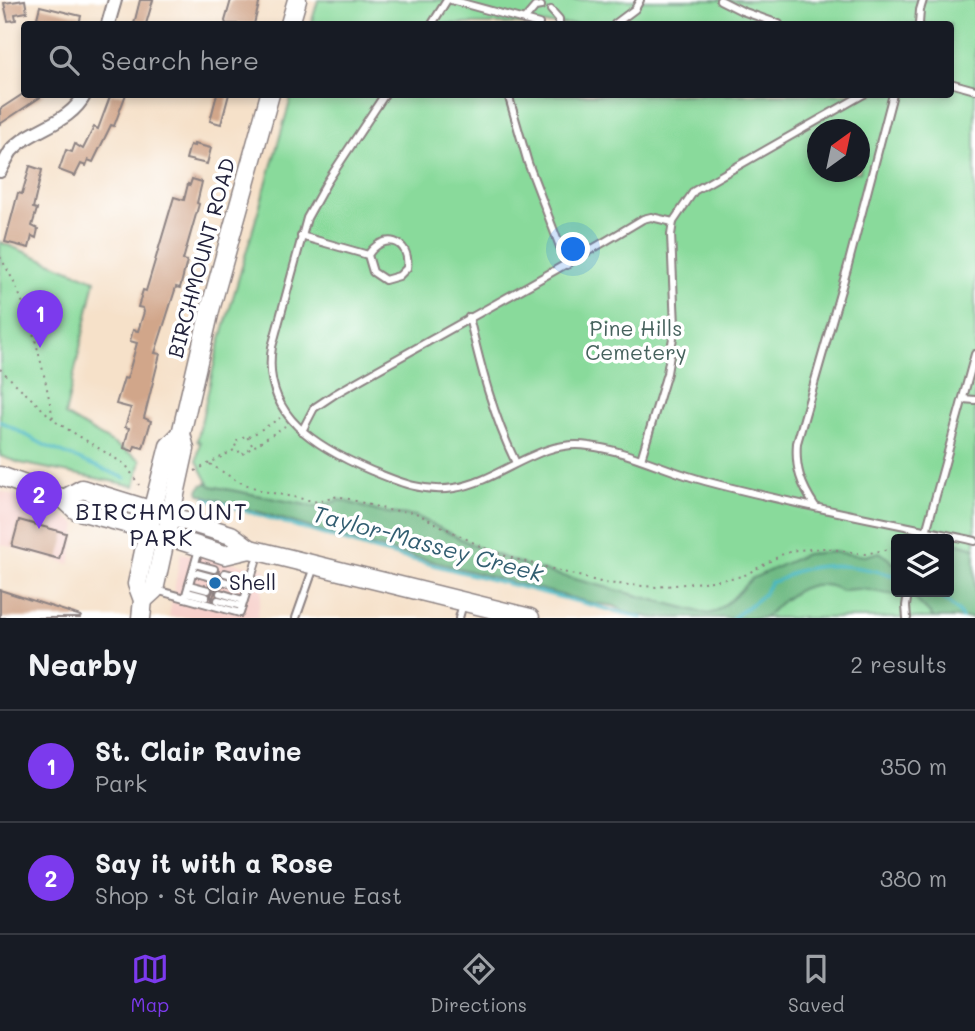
<!DOCTYPE html>
<html lang="en">
<head>
<meta charset="utf-8">
<style>
  :root { --surface:#171b24; --page:#20242c; --text:#f1f3f6; --muted:#9ea1a6; --line:#363941; --accent:#7c3aed }
  body { margin:0; font-family:Mali,sans-serif; background:var(--page); color:var(--text) }
  .controls { position:absolute; right:21px; bottom:21px; display:grid; overflow:hidden; border-radius:7px; box-shadow:0 4px 10px #0003 }
  .controls button { width:63px; height:63px; display:grid; place-items:center; padding:0; border:0; border-bottom:2px solid var(--line); background:var(--surface); color:var(--text); font:35px sans-serif }
  .compass { position:absolute; left:807px; top:119px; width:63px; height:63px; border-radius:50%; background:var(--surface); box-shadow:0 4px 10px #0003; rotate:33deg }
  .you { position:absolute; left:574px; top:250px; width:24px; height:24px; margin:-18px; border:5px solid #fff; border-radius:50%; background:#1a73e8; box-shadow:0 0 0 10px #1a73e833 }
  .badge { display:grid; place-items:center; width:46px; height:46px; border-radius:50%; background:var(--accent); color:#fff; font-size:23px; font-weight:700 }
  .pin { position:absolute; translate:-50% -58px; filter:drop-shadow(0 2px 4px #0008) }
  .pin::after { content:''; position:absolute; top:37px; width:24px; height:21px; background:inherit; clip-path:polygon(0 0,100% 0,50% 100%) }
  .list { margin:0; padding:0; list-style:none }
  h2 { display:flex; justify-content:space-between; align-items:center; height:91px; margin:0; padding:0 28px; font-size:30px }
  h2 small { font-size:23px; font-weight:400; color:var(--muted) }
  .list li { display:grid; grid-template-columns:46px 1fr auto; gap:21px; align-items:center; box-sizing:border-box; height:112px; padding:0 28px; border-top:2px solid var(--line) }
  .list b { display:block; font-size:26px; white-space:nowrap }
  .list p { margin:0; font-size:23px; white-space:nowrap; color:var(--muted) }
  .list em { font-size:23px; font-style:normal; color:var(--muted) }
  .icon { flex:none; width:38px; height:38px; fill:none; stroke:currentColor; stroke-width:2; stroke-linecap:round; stroke-linejoin:round }
  .map { position:relative; flex:none; width:975px; height:618px; overflow:hidden }
  .search { position:absolute; background:var(--surface); box-shadow:0 4px 10px #0003; left:21px; right:21px; top:21px; height:77px; display:flex; align-items:center; gap:18px; box-sizing:border-box; padding:0 24px; border-radius:7px; color:var(--muted); font-size:26px }
  .sheet { height:315px; background:var(--surface) }
  nav { display:flex; justify-content:space-around; align-items:center; box-sizing:border-box; height:98px; border-top:2px solid var(--line); background:var(--surface); font-size:19px; color:var(--muted) }
  nav a { display:grid; justify-items:center; gap:4px }
  nav .on { color:var(--accent) }
  .map>svg:first-child { display:block }
</style>
</head>
<body>
<div class="map">
<svg width="975" height="618" viewBox="0 0 975 618">
  <rect width="100%" height="100%" fill="#fff"/>
  <filter id="ink" filterUnits="userSpaceOnUse"><feTurbulence type="fractalNoise" baseFrequency=".0143" numOctaves="2"/><feDisplacementMap in="SourceGraphic" scale="14" xChannelSelector="R" yChannelSelector="G"/><feConvolveMatrix kernelMatrix="1 2 1 2 8 2 1 2 1" color-interpolation-filters="sRGB"/></filter>
  <filter id="wash" filterUnits="userSpaceOnUse"><feTurbulence type="fractalNoise" baseFrequency=".00686" numOctaves="4" result="noise"/><feDisplacementMap in="SourceGraphic" scale="28" xChannelSelector="R" yChannelSelector="G"/><feGaussianBlur stdDeviation="1.57" result="paint"/><feColorMatrix in="noise" values="0 0 0 0 0 0 0 0 0 0 0 0 0 0 0 0 0 1.4 0 .05"/><feComposite in="paint" operator="in"/></filter>
  <g filter="url(#wash)">
    <rect width="100%" height="100%" fill="#f6e1c9"/>
    <!-- built -->
    <g fill="#f7d0cb">
      <path d="M0,491L55,510L77,524L70,564L0,544Z"/>
      <path d="M181,553L266,569L257,618L169,617Z"/>
    </g>
    <!-- green -->
    <g fill="#89da9b" stroke="#567e6b" stroke-width="2" fill-rule="evenodd">
      <path d="M318,0H975V618H715L536,569L482,550L416,516L379,512L341,500L316,507L210,486L197,461L200,442L197,441L216,356L292,95L950,94V24H311ZM818,130H860V172H818ZM896,539H949V592H896Z"/>
      <path d="M0,242L95,280L65,415L141,460L135,486L20,463L0,456Z"/>
    </g>
    <!-- forest -->
    <g fill="#6eba83" stroke="#486e5f" stroke-width="2">
      <path d="M207,483L211,486L316,507L341,500L379,512L416,516L482,550L536,569L708,614L715,612L733,598L751,579L806,554L833,552L865,556L880,552L896,565V592H902L901,595C879,595 866,585 842,591C818,578 799,587 779,604C773,609 770,615 762,618H653L628,613L614,606L592,603L358,542L199,494L198,490L202,485Z"/>
      <path d="M949,540L975,548V618H934L915,599L916,592H949Z"/>
    </g>
    <g fill="none" stroke-linecap="round" stroke-linejoin="round">
      <!-- stream -->
      <g stroke="#4ab8c2" stroke-width="3.5">
        <path d="M0,421L46,446L125,478"/>
        <path d="M206,499L371,549L642,618"/>
        <path d="M935,592L958,611L962,618"/>
        <path d="M733,618L763,595L771,582C782,581 787,574 797,571C831,561 863,567 896,576"/>
      </g>
    </g>
    <g id="blocks">
      <!-- building -->
      <g fill="#d1a68a">
        <path d="M25,0L27,12L15,14L16,20L8,21L4,3Z"/>
        <path d="M140,0H153L146,24H134Z"/>
        <path d="M231,0H260L254,24H226L225,21Z"/>
        <path d="M40,6L81,16L79,24H62L37,18Z"/>
        <path d="M23,94H45L0,124V109Z"/>
        <path d="M111,94H126L114,126L111,125L93,162L88,160L86,166L81,164L75,176L59,170L66,150L72,152L75,144L83,149L94,127L98,129Z"/>
        <path d="M217,94H229L221,124L210,121Z"/>
        <path d="M194,144L211,148L207,164L186,159L190,145L194,146Z"/>
        <path d="M30,166L42,170L33,208L37,209L32,226L38,229L36,238L32,236L29,248L5,242L18,193L22,194Z"/>
        <path d="M192,179L202,182L197,203L199,204L183,260L187,261L180,288L176,287L155,353L160,354L144,418L151,421L143,448L135,446L133,451L124,448L129,428L125,427L131,408L116,404L124,378L127,379L137,343L130,341L133,330L138,331L144,312L143,308L138,307L143,290L146,291L174,197L184,200L188,184L190,185Z"/>
        <path d="M19,520L66,533L59,559L12,546Z"/>
        <path d="M219,571L220,576L217,582L222,586L216,589L212,600L211,595L214,589L209,584L215,581L216,574Z"/>
        <path d="M0,590L81,616L80,618H0Z"/>
      </g>
    </g>
  </g>
  <g filter="url(#ink)">
    <use href="#blocks" fill-opacity="0" stroke="#8c8282" stroke-width="2"/>
    <g fill="none" stroke-linecap="round" stroke-linejoin="round">
      <defs>
        <g id="service">
          <path d="M451,0L539,24"/>
          <path d="M720,0L742,11L779,24"/>
          <path d="M551,10L559,19V24"/>
          <path d="M524,20L535,7L541,6"/>
          <path d="M432,24L447,0"/>
          <path d="M615,24L635,9L640,0"/>
          <path d="M919,24L920,10L923,0"/>
          <path d="M950,83L975,90"/>
          <path d="M385,94L327,182L307,218L272,347C261,416 318,448 372,471C399,482 424,493 454,488C502,481 538,438 589,446C630,451 666,471 705,481C794,505 885,521 975,541"/>
          <path d="M508,94L528,163L567,265"/>
          <path d="M301,236L368,255C383,232 411,239 407,268L399,276L385,280L373,272L368,255"/>
          <path d="M469,317C481,368 493,416 516,463"/>
          <path d="M963,399L975,400"/>
          <path d="M302,431L314,408L335,394C438,335 542,280 643,219L651,217L673,222L694,191L864,94"/>
          <path d="M641,459L667,373L675,326L671,235L673,222"/>
          <path d="M815,506C801,485 795,468 797,443L847,269L893,94"/>
          <path d="M924,539L975,354"/>
          <path d="M195,564L214,569"/>
          <path d="M193,572L211,577"/>
          <path d="M225,573L250,580"/>
          <path d="M223,581L247,588"/>
          <path d="M189,585L208,590"/>
          <path d="M156,590L240,613L259,552"/>
          <path d="M187,592L206,597"/>
          <path d="M220,593L243,600"/>
          <path d="M185,598L199,549"/>
          <path d="M218,600L242,606"/>
          <path d="M296,618L314,567"/>
          <path d="M459,618L463,604"/>
          <path d="M907,618L906,606L908,592"/>
        </g>
        <g id="minor">
          <path d="M108,24L115,0"/>
          <path d="M0,171C4,164 7,157 11,151C32,127 69,125 85,94"/>
        </g>
        <g id="secondary">
          <path d="M290,24L297,0"/>
          <path d="M0,476L64,499L76,510L136,526L225,555L250,549"/>
          <path d="M64,499L82,489L231,535L250,549L530,618"/>
          <path d="M143,600L154,590L185,449L181,434L210,310L270,94"/>
          <path d="M141,618L143,600L137,584L154,504L169,446L181,434"/>
        </g>
      </defs>
      <!-- service casing -->
      <use href="#service" stroke="#8c8282" stroke-width="10"/>
      <!-- minor casing -->
      <use href="#minor" stroke="#8c8282" stroke-width="16"/>
      <!-- secondary casing -->
      <use href="#secondary" stroke="#8c8282" stroke-width="21"/>
      <!-- path -->
      <g stroke="#8c8282" stroke-width="2" stroke-dasharray="2 5" stroke-linecap="butt">
        <path d="M0,257C30,305 42,363 53,418"/>
        <path d="M0,369L56,422L126,465L139,485"/>
        <path d="M249,437L280,418"/>
        <path d="M252,445L246,435L234,443L241,455L285,426"/>
        <path d="M210,464L237,481L263,491L318,502L338,496L388,510L414,512L482,547L508,557L604,583L656,587L713,581L743,576L783,554L796,550L825,548L864,554L896,548"/>
        <path d="M195,471L236,449"/>
      </g>
      <!-- service -->
      <use href="#service" stroke="#fff" stroke-width="6"/>
      <!-- minor -->
      <use href="#minor" stroke="#fff" stroke-width="12"/>
      <!-- secondary -->
      <use href="#secondary" stroke="#fff" stroke-width="18"/>
    </g>
  </g>
  <!-- markers -->
  <circle fill="#1f6fb2" stroke="#fff" stroke-width="2.5" cx="215" cy="583" r="7"/>
  <g text-anchor="middle" stroke-width="7" stroke-linejoin="round" paint-order="stroke">
    <!-- street labels -->
    <g font-size="21" fill="#22223b" stroke="#fff">
      <text transform="translate(202 258) rotate(-75)" y="7">BIRCHMOUNT ROAD</text>
    </g>
    <!-- park labels -->
    <g font-size="21" fill="#46625d" stroke="#fff">
      <text x="636" y="336">Pine Hills<tspan x="636" dy="24">Cemetery</tspan></text>
    </g>
    <!-- poi labels -->
    <g font-size="21" fill="#22223b" stroke="#fff" text-anchor="start">
      <text x="229" y="590">Shell</text>
    </g>
    <!-- neighbourhood labels -->
    <g font-size="23" letter-spacing="2" fill="#22223b" stroke="#fff">
      <text x="162" y="520">BIRCHMOUNT<tspan x="162" dy="26">PARK</tspan></text>
    </g>
    <!-- water labels -->
    <g font-size="23" font-style="italic" fill="#325e71" stroke="#fff">
      <text transform="translate(428 544) rotate(15)" y="8">Taylor-Massey Creek</text>
    </g>
  </g>
</svg>
<div class="controls">
<button><svg class="icon" aria-label="layers" viewBox="0 0 24 24"><path d="M12 4l9 5-9 5-9-5zM3 14l9 5 9-5"/></svg></button>
</div>
<svg class="compass" viewBox="-18 -18 36 36"><path d="M0-13l5 13h-10z" fill="#e53935"/><path d="M0 13l5-13h-10z" fill="#9ea1a6"/></svg>
<div class="you"></div>
<div class="pin badge" style="left:40px;top:348px">1</div>
<div class="pin badge" style="left:39px;top:529px">2</div>
<div class="search"><svg class="icon" aria-label="search" viewBox="0 0 24 24"><circle cx="10" cy="10" r="6"/><path d="M15 15l6 6"/></svg>Search here</div>
</div>
<section class="sheet">
<h2>Nearby<small>2 results</small></h2>
<ul class="list">
<li><span class="badge">1</span><div><b>St. Clair Ravine</b><p>Park</p></div><em>350 m</em></li>
<li><span class="badge">2</span><div><b>Say it with a Rose</b><p>Shop · St Clair Avenue East</p></div><em>380 m</em></li>
</ul>
</section>
<nav>
<a class="on"><svg class="icon" aria-label="map" viewBox="0 0 24 24"><path d="M3 6l6-2 6 2 6-2v14l-6 2-6-2-6 2zM9 4v14M15 6v14"/></svg>Map</a>
<a><svg class="icon" aria-label="directions" viewBox="0 0 24 24"><path d="M12 3l9 9-9 9-9-9zM9 14v-3h6M13 9l2 2-2 2"/></svg>Directions</a>
<a><svg class="icon" aria-label="saved" viewBox="0 0 24 24"><path d="M7 4h10v16l-5-4-5 4z"/></svg>Saved</a>
</nav>
</body>
</html>
